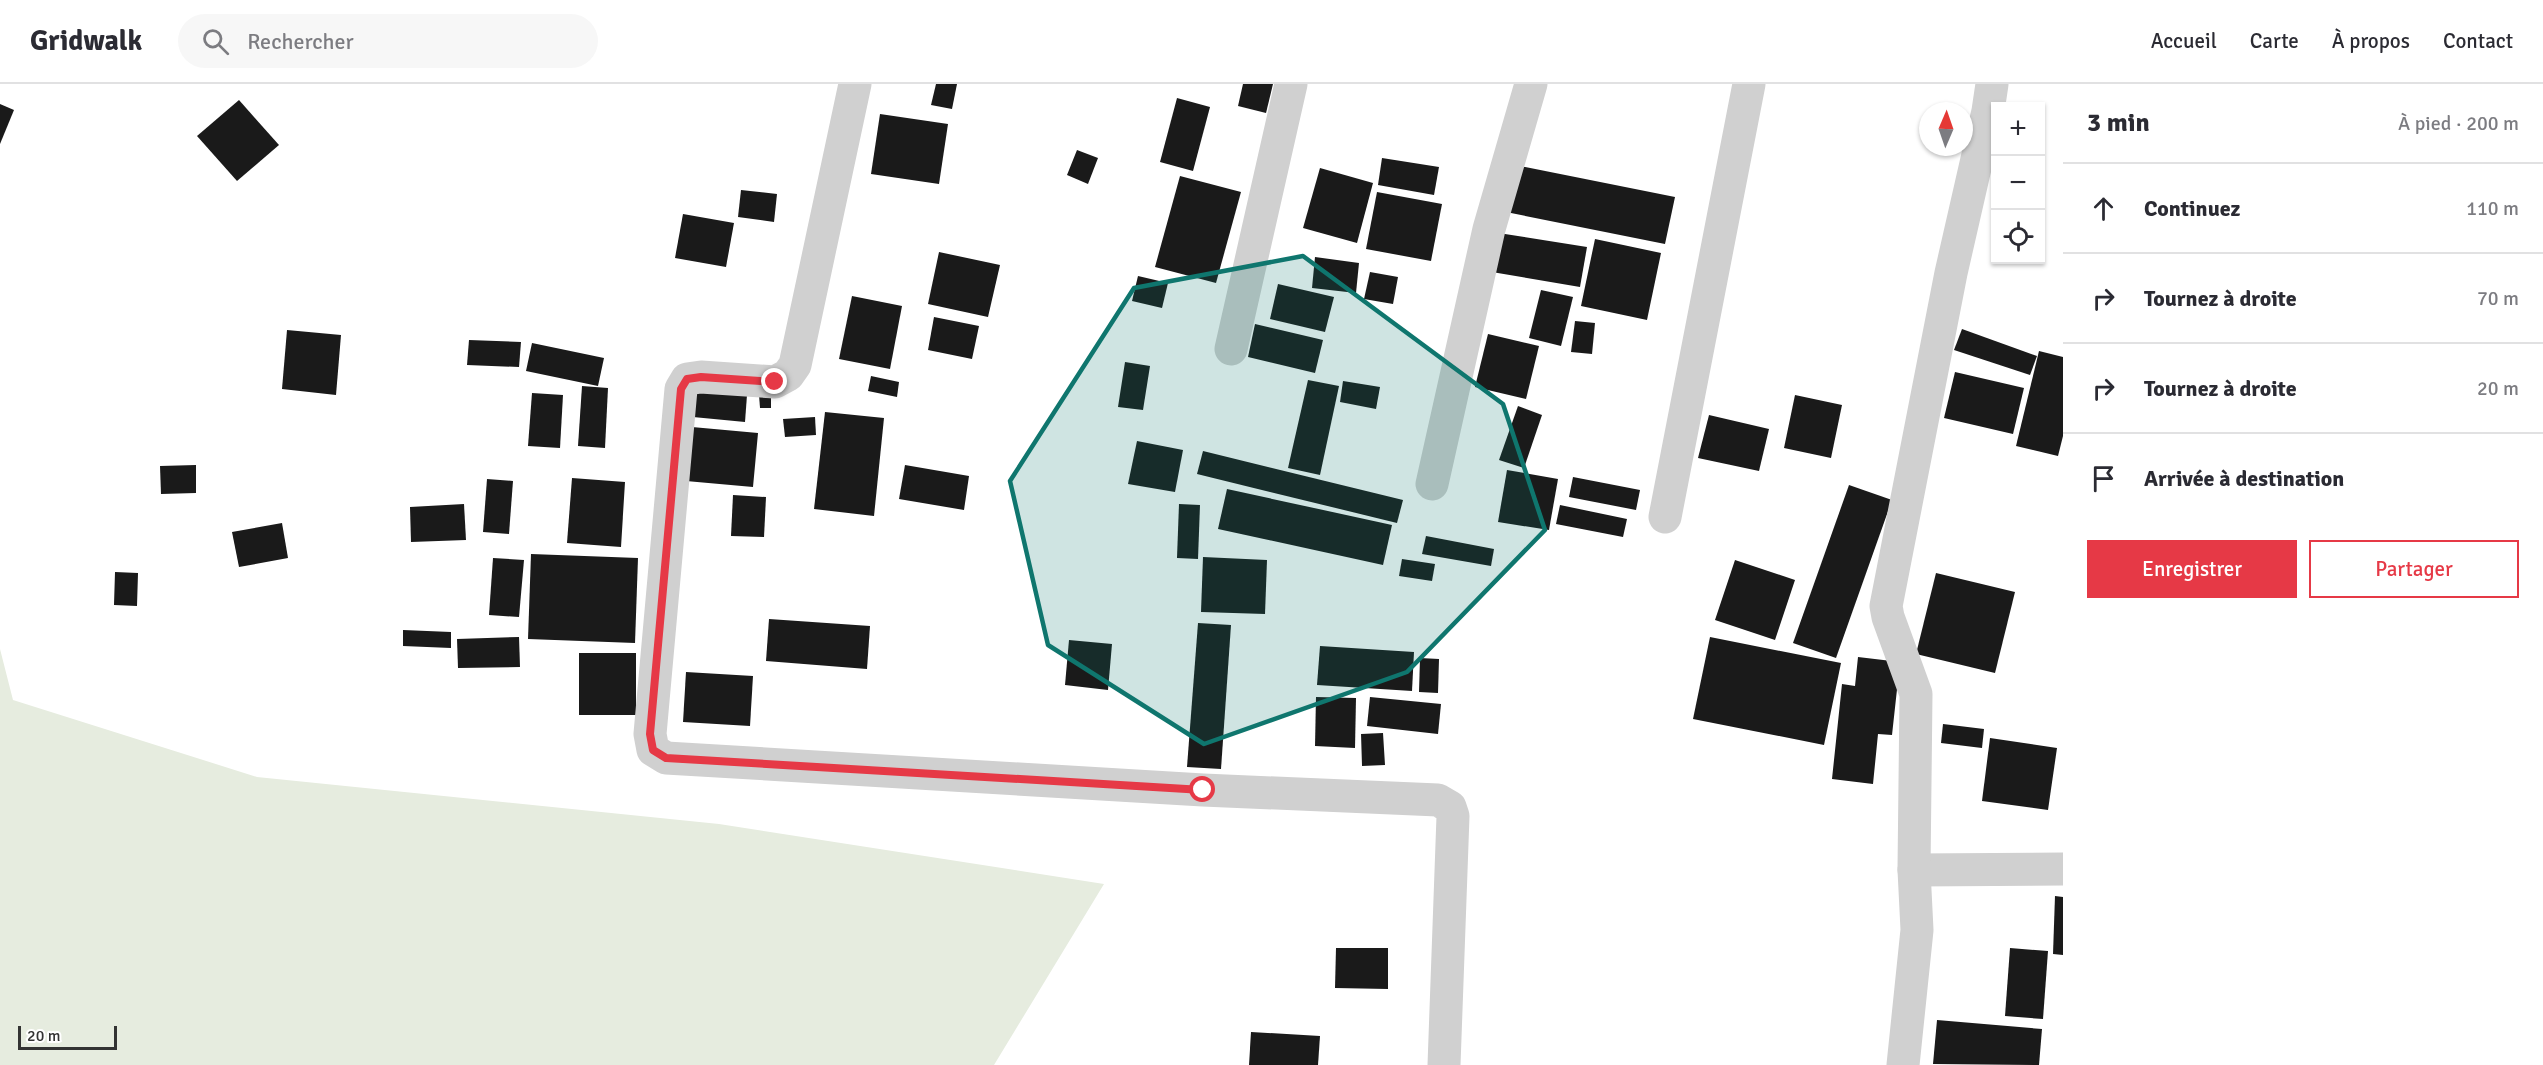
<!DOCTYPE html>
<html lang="fr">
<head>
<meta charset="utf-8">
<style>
  :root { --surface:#fff; --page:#f7f7f7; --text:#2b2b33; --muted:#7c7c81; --line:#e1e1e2; --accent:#e63946 }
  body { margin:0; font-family:Signika,sans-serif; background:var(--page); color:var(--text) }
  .controls { position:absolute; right:18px; top:18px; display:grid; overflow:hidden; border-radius:0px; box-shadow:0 2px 4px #0004 }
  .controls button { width:54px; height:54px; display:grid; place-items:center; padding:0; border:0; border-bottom:2px solid var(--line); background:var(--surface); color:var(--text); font:30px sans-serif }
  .compass { position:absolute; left:1919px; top:18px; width:54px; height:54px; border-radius:50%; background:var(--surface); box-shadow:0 2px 4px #0004; rotate:2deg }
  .scale { position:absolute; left:18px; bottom:15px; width:99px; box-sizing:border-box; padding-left:6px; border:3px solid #333; border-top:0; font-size:16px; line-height:21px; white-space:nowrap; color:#333; -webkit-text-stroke:4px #fff; paint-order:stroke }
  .stop { position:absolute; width:18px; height:18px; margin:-14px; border:4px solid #e63946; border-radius:50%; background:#fff }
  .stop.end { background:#e63946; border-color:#fff; box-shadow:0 2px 6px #0008 }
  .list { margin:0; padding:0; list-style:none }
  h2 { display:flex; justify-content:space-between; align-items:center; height:78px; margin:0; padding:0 24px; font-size:26px }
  h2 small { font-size:20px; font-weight:400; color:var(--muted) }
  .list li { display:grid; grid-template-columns:39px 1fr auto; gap:18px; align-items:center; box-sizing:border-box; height:90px; padding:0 24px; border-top:2px solid var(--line) }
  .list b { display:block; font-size:22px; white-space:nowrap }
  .list em { font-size:20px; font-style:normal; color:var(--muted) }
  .actions { display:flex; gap:12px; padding:18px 24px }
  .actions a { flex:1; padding:14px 0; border:2px solid var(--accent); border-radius:0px; text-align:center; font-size:21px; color:var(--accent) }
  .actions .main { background:var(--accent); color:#fff }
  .icon { flex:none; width:33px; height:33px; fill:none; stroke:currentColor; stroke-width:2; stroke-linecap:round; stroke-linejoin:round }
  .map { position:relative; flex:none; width:2063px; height:981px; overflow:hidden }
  header { display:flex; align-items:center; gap:36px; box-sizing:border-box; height:84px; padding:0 30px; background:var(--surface); border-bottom:2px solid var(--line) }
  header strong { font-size:28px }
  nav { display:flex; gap:33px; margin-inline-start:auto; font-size:21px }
  .search { width:420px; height:54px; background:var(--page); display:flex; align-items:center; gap:15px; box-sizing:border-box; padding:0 21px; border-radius:33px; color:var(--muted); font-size:22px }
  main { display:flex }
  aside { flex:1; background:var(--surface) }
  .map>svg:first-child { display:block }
</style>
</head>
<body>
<header>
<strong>Gridwalk</strong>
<div class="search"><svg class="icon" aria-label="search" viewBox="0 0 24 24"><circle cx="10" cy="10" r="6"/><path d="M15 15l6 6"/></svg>Rechercher</div>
<nav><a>Accueil</a><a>Carte</a><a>À propos</a><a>Contact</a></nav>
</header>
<main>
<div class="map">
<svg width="2063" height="981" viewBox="0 0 2063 981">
  <rect width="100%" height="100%" fill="#fff"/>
  <!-- green -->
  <path fill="#e6ecdf" d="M0,565L13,616L257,693L719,740L1104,800L994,981H0Z"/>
  <!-- building -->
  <g fill="#1a1a1a">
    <path d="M936,0H957L952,25L931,21Z"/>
    <path d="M1243,0H1273L1266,29L1238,22Z"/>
    <path d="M1177,14L1210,23L1193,87L1160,78Z"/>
    <path d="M239,16L279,61L237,97L197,52Z"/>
    <path d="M0,20L14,26L0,60Z"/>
    <path d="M880,30L948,40L939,100L871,90Z"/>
    <path d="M1077,66L1098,74L1088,100L1067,91Z"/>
    <path d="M1382,74L1439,83L1434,111L1378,101Z"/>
    <path d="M1510,80L1675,113L1665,160L1501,127Z"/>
    <path d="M1320,84L1373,99L1357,159L1303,144Z"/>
    <path d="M1180,92L1241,108L1216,199L1155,183Z"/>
    <path d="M741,106L777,110L774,138L738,133Z"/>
    <path d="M1377,108L1442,120L1431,177L1366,165Z"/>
    <path d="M683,130L734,139L726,183L675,174Z"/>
    <path d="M1492,148L1587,163L1580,203L1486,187Z"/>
    <path d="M1595,155L1661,169L1647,236L1581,222Z"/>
    <path d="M939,168L1000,181L988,233L928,220Z"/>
    <path d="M1315,173L1359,179L1356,209L1312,204Z"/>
    <path d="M1370,188L1398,193L1393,220L1364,215Z"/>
    <path d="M1138,192L1168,199L1162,224L1132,217Z"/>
    <path d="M1278,200L1334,213L1325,248L1270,235Z"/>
    <path d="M1541,206L1573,213L1561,262L1529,254Z"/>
    <path d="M852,212L902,222L890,285L839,275Z"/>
    <path d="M934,233L979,242L972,275L928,266Z"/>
    <path d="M1575,237L1595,239L1592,270L1571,268Z"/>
    <path d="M1255,240L1323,256L1315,289L1248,273Z"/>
    <path d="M1962,245L2037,272L2030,291L1954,266Z"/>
    <path d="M287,246L341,251L336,311L282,305Z"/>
    <path d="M1488,250L1539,262L1526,315L1475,303Z"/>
    <path d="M469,256L521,258L519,283L467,281Z"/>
    <path d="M532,259L604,274L598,302L526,287Z"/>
    <path d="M2039,267L2063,273V352L2058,372L2016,362Z"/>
    <path d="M1125,278L1150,282L1143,326L1118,323Z"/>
    <path d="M1955,288L2024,304L2013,350L1944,334Z"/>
    <path d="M871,292L899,298L897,313L868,307Z"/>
    <path d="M1308,296L1339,302L1320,391L1288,384Z"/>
    <path d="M1343,297L1380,303L1376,325L1340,318Z"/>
    <path d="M582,302L608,304L605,364L578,362Z"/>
    <path d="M696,306L747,311L745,338L693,333Z"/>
    <path d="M532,309L563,311L560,364L528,362Z"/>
    <path d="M771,310V324H760L759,311Z"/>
    <path d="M1795,311L1842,321L1831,374L1784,364Z"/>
    <path d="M1518,322L1542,331L1524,384L1499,376Z"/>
    <path d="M825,328L884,334L874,432L814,425Z"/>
    <path d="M1709,331L1769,345L1759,387L1698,374Z"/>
    <path d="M815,333L816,351L785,353L783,335Z"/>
    <path d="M692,343L758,349L753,403L686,397Z"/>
    <path d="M1137,357L1183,366L1175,408L1128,400Z"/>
    <path d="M1203,367L1403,416L1397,439L1197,390Z"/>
    <path d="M196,381V409L161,410L160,382Z"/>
    <path d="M905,381L969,392L964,426L899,415Z"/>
    <path d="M1507,386L1558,395L1549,446L1498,438Z"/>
    <path d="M1573,393L1640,406L1636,426L1569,413Z"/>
    <path d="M572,394L625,398L621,463L567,459Z"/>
    <path d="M487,395L513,397L509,450L483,448Z"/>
    <path d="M1849,401L1892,416L1836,574L1793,559Z"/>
    <path d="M1227,405L1392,441L1383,481L1218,445Z"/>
    <path d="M733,411L766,413L764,453L731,452Z"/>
    <path d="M464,420L466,456L411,458L410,423Z"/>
    <path d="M1179,420L1200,421L1198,475L1177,474Z"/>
    <path d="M1560,421L1627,435L1623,453L1556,440Z"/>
    <path d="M282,439L288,474L239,483L232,448Z"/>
    <path d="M1426,452L1494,465L1491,482L1422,470Z"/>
    <path d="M531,470L638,474L635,559L528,555Z"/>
    <path d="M1203,473L1267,476L1265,530L1201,528Z"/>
    <path d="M493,474L524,476L519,533L489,531Z"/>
    <path d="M1402,475L1435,480L1432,497L1399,492Z"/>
    <path d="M1735,476L1795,496L1775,556L1715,536Z"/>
    <path d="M115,488L138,489L137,522L114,521Z"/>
    <path d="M1936,489L2015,508L1995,589L1916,570Z"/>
    <path d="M769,535L870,542L867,585L766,577Z"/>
    <path d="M1198,539L1231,541L1221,685L1187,683Z"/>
    <path d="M403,546L451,548V564L403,562Z"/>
    <path d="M519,553L520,583L458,584L457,555Z"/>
    <path d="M1710,553L1841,579L1824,661L1693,635Z"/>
    <path d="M1069,556L1112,560L1108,606L1065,601Z"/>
    <path d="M1320,562L1414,568L1412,607L1317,601Z"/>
    <rect x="579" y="569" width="57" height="62"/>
    <path d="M1858,573L1900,578L1892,651L1878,650L1873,700L1832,695L1842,600L1855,602Z"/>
    <path d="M1420,574L1439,575L1438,609L1419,608Z"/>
    <path d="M686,588L753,592L750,642L683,638Z"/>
    <path d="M1316,613L1356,614L1355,664L1315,662Z"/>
    <path d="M1370,613L1441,620L1438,650L1367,642Z"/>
    <path d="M1943,640L1984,645L1982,664L1941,659Z"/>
    <path d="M1383,649L1385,681L1362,682L1361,650Z"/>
    <path d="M1990,654L2057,664L2048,726L1982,717Z"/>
    <path d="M2055,812L2063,813V871L2053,870Z"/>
    <path d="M1336,864H1388V905L1335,904Z"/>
    <path d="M2010,864L2048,867L2043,935L2005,932Z"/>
    <path d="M1937,936L2042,945L2039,981L1933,980Z"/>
    <path d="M1251,948L1320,952L1318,981H1249Z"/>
  </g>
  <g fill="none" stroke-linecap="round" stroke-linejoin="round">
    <!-- street -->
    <g stroke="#d0d0d0" stroke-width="33">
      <path d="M855,0L795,281L788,291L775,298L701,293L687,295L681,305L650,650L653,666L666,674L1203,706L1438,716L1450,723L1453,732L1444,981"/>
      <path d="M1231,265L1291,0"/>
      <path d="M1432,400L1489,145L1531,0"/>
      <path d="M1665,433L1749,0"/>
      <path d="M1914,786L2063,785"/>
      <path d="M1903,981L1917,846L1914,786L1916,610L1888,533L1886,522L1951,189L1988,27L1992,0"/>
    </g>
  </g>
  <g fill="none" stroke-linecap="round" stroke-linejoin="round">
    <!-- route -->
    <path stroke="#e63946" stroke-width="8" d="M775,298L701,293L687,295L681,305L650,650L653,666L666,674L1203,706"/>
  </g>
  <!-- marked area -->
  <path fill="#0f766e" fill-opacity="0.2" stroke="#0f766e" stroke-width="4.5" stroke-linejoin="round" d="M1303,172L1503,320L1545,446L1407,588L1204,660L1048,561L1010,397L1134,204Z"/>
</svg>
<div class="controls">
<button>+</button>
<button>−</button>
<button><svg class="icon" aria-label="locate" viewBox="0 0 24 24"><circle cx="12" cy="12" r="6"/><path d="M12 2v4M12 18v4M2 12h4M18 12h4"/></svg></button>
</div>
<svg class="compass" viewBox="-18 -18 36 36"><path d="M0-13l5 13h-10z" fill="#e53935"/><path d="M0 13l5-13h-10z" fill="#7c7c81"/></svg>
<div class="scale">20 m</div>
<div class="stop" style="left:1203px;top:706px"></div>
<div class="stop end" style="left:775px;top:298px"></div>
</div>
<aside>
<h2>3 min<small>À pied · 200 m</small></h2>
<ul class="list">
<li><svg class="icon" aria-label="ahead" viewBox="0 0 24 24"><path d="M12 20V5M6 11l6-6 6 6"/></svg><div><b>Continuez</b></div><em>110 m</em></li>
<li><svg class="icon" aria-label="right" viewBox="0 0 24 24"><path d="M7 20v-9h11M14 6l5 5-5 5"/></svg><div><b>Tournez à droite</b></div><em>70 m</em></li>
<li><svg class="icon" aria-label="right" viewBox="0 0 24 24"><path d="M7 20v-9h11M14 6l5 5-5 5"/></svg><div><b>Tournez à droite</b></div><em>20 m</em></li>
<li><svg class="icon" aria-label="arrive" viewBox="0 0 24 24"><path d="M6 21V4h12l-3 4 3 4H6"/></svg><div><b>Arrivée à destination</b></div></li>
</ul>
<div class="actions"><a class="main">Enregistrer</a><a>Partager</a></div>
</aside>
</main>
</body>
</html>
